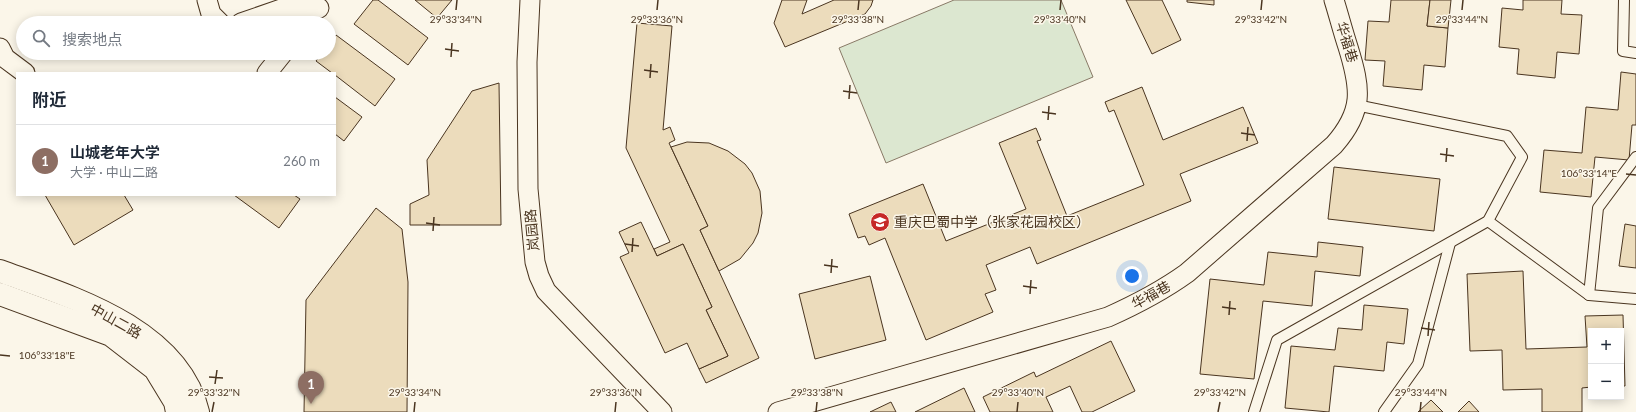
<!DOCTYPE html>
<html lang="zh">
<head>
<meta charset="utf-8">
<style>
  :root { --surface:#fff; --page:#f6f6f7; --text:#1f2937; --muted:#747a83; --line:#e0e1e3; --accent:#c62828 }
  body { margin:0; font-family:Lato,"Noto Sans SC",sans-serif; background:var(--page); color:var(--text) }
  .controls { position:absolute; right:12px; bottom:12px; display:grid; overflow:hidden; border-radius:0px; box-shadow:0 2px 10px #0003 }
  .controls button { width:36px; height:36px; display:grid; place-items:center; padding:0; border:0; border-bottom:1px solid var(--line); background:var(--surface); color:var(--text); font:20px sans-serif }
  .you { position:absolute; left:1132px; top:276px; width:14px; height:14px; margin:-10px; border:3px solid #fff; border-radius:50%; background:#1a73e8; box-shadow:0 0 0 6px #1a73e833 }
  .badge { display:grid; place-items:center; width:26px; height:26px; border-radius:50%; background:var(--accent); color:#fff; font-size:13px; font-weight:700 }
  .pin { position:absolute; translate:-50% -33px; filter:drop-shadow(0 1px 2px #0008) }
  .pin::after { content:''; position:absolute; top:21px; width:14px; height:12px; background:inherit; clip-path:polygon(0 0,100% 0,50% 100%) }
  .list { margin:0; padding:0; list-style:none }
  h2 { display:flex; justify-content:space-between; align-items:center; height:52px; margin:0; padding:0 16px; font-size:17px }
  h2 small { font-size:13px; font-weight:400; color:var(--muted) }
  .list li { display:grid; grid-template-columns:26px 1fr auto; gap:12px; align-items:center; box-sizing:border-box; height:72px; padding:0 16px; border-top:1px solid var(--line) }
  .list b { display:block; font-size:15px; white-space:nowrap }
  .list p { margin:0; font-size:13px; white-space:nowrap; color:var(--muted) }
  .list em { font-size:13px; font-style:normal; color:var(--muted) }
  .icon { flex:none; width:22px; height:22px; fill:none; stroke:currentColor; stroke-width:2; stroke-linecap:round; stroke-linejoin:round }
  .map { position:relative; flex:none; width:1636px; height:412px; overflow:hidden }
  .search { position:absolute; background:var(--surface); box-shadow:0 2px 10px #0003; left:16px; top:16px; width:320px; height:44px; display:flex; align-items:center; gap:10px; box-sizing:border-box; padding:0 14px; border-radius:22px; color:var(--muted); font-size:15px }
  .panel { position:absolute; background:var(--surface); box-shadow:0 2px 10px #0003; left:16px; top:72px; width:320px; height:124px; border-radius:0px }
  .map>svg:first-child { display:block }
</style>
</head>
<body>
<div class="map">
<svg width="1636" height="412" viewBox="0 0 1636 412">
  <rect width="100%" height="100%" fill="#fbf6e9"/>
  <!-- green -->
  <path fill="#dce7d0" stroke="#887966" d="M954,0H1061L1093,77L886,163L839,48Z"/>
  <!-- building -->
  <g fill="#ecdcbc" stroke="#4a3520">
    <path d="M373,0H378L428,38L408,65L354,24Z"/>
    <path d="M415,0H452L437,18Z"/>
    <path d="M782,0H807L802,14L834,0H873L871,6L865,14L785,47L774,23Z"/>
    <path d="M1126,0H1162L1181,40L1152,54Z"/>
    <path d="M1187,0H1214V5L1187,2Z"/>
    <path d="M1391,0H1430L1427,26L1448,28L1445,67L1424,65L1422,90L1383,86L1385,61L1365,60L1368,21L1389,22Z"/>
    <path d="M1430,0H1451L1448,28L1427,26Z"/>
    <path d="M1523,0H1562L1561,14L1582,15L1579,54L1557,52L1555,78L1517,74L1519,49L1499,47L1502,8L1523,10Z"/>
    <path d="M637,23L672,26L663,130L670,127L675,140L669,143L708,226L700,230L759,358L706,383L699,369L728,356L706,310L712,307L683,244L657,256L654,249L670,242L626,148Z"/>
    <path d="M336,35L395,79L375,106L335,75V73H332L316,61L322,53H329V44Z"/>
    <path d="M1621,72L1636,74V125H1632L1629,160L1595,157L1591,197L1540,192L1544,150L1582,153L1586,107L1618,110Z"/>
    <path d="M499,83L501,225H410V204L429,195L427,160L472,91Z"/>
    <path d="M1142,87L1163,140L1243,107L1258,143L1180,174L1191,201L1037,264L1030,247L986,265L996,290L985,294L993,312L926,340L885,238L869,245L865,236L858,238L849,214L923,184L946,241L1026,209L999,143L1036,128L1041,140L1037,141L1067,216L1144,185L1114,110L1109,112L1105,102Z"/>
    <path d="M335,97L362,117L344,141L335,134Z"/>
    <path d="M687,142L709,143L728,151L745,164L752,173L760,191L762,213L758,233L753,243L740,259L719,271L700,230L708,226L671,147Z"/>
    <path d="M1334,167L1440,179L1434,231L1328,219Z"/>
    <path d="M45,195H124L133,210L74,245Z"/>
    <path d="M234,195H294L300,199L279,228Z"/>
    <path d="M376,208L402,229L408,282L407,412H304L306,300Z"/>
    <path d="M641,222L657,256L683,244L712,307L706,310L728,356L699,369L687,343L665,353L620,257L629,253L619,232Z"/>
    <path d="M1625,224L1636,226V268L1619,266Z"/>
    <path d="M1318,242L1363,247L1360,276L1315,271L1312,306L1263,301L1254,379L1200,374L1210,279L1264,285L1268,252L1317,257Z"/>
    <path d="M1523,271L1526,349L1587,347L1585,316L1623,315L1625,386H1621V331H1591V387L1582,388V412H1542V389L1503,390L1502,350L1470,351L1467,274Z"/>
    <path d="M870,276L886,340L815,359L799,294Z"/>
    <path d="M1364,305L1408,309L1404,344L1387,342L1384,371L1334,366L1329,412L1285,408L1291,346L1335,350L1338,328L1362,330Z"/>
    <path d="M1111,341L1135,391L1092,412H1082L1070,386L1046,397L1053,412H990L983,397L1034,372L1036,377Z"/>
    <path d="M964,388L975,412H915Z"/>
    <path d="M1431,400L1443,412H1418Z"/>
    <path d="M1469,401L1479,412H1458Z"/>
    <path d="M891,402L896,412H870Z"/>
  </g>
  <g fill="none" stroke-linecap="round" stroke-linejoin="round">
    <defs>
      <g id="lane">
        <path d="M1624,0L1623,51L1636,53"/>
        <path d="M1488,221L1589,295L1636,299"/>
        <path d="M1589,295L1598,208L1636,157"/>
        <path d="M1254,412L1277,340L1488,221L1522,157L1507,136L1356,105"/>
        <path d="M1384,412L1418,364L1450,243"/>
      </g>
      <g id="street">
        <path d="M207,0L211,14L220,23"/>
        <path d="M530,0L527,62L528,189L535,262L539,276L546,291L662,412"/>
        <path d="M241,23L287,7L319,8"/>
        <path d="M0,48L5,58L25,73"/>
        <path d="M267,73L283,53"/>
        <path d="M778,412L1108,317C1137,304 1162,291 1187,273L1334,145C1364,111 1361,89 1348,47C1343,32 1339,16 1334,0"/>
      </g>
      <g id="secondary">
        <path d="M0,271C71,297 178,328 198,412"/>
        <path d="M0,294L111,335L155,369L175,402L177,412"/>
      </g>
    </defs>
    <!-- lane casing -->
    <use href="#lane" stroke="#4a3520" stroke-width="12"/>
    <!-- street casing -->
    <use href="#street" stroke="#4a3520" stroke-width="21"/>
    <!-- secondary casing -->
    <use href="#secondary" stroke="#4a3520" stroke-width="24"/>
    <!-- lane -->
    <use href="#lane" stroke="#fbf6e9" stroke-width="10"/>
    <!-- street -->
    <use href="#street" stroke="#fbf6e9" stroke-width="19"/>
    <!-- secondary -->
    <use href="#secondary" stroke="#fbf6e9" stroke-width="22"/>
  </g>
  <!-- ticks -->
  <path fill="none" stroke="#4a3520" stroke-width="1.5" d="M456,10L457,0M657,10L658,0M858,10L859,0M1060,10L1061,0M1261,10L1262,0M1462,10L1463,0M445,49L459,51M451,57L452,43M644,70L658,72M650,78L651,64M843,91L857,93M849,99L850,85M1042,112L1056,114M1048,120L1049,106M1241,133L1255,135M1247,141L1248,127M1440,154L1454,156M1446,162L1447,148M1626,174L1636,175M426,223L440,225M433,231L434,217M625,244L639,246M632,252L633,238M824,265L838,267M831,273L832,259M1023,286L1037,288M1030,294L1031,280M1222,307L1236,309M1229,315L1230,301M1421,328L1435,330M1428,336L1429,322M0,355L10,356M209,377L223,378M215,384L217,370M212,412L214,402M414,412L415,402M615,412L616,402M816,412L817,402M1017,412L1018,402M1218,412L1220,402M1420,412L1421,402"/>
  <!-- icons -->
  <defs>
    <symbol id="school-disc" viewBox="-11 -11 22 22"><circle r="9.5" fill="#c62828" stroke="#fbf6e9"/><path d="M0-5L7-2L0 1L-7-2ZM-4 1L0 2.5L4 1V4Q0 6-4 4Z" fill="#fff"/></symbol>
  </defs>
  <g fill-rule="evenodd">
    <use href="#school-disc" x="869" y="211" width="22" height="22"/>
  </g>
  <g text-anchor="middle" stroke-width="3" stroke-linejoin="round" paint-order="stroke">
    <!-- street labels -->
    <g font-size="14" fill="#4a3520" stroke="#fbf6e9">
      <text transform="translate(1347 42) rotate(73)" y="5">华福巷</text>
      <text transform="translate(532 230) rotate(-95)" y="5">岚园路</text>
      <text transform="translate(1151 295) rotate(-29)" y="5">华福巷</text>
      <text transform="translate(116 321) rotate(29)" y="5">中山二路</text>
    </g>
    <!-- poi labels -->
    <g font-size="14" fill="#4a3520" stroke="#fbf6e9" text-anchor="start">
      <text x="894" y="227">重庆巴蜀中学（张家花园校区）</text>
    </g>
  </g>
  <g font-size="10" text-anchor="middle" fill="#4a3520" stroke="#fbf6e9" stroke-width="3" stroke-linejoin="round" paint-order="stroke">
    <text x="456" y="23">29°33'34"N</text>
    <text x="657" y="23">29°33'36"N</text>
    <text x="858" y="23">29°33'38"N</text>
    <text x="1060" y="23">29°33'40"N</text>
    <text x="1261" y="23">29°33'42"N</text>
    <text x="1462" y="23">29°33'44"N</text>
    <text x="1589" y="177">106°33'14"E</text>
    <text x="47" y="359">106°33'18"E</text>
    <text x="214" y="396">29°33'32"N</text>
    <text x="415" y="396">29°33'34"N</text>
    <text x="616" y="396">29°33'36"N</text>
    <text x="817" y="396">29°33'38"N</text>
    <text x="1018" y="396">29°33'40"N</text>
    <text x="1220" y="396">29°33'42"N</text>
    <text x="1421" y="396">29°33'44"N</text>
  </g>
</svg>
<div class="controls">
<button>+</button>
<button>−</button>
</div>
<div class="you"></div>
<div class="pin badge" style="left:311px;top:404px;background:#8d6e63">1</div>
<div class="search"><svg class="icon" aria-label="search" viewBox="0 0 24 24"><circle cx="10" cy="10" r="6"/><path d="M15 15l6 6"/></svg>搜索地点</div>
<section class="panel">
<h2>附近<small></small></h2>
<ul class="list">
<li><span class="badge" style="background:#8d6e63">1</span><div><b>山城老年大学</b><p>大学 · 中山二路</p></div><em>260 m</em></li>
</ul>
</section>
</div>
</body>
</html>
